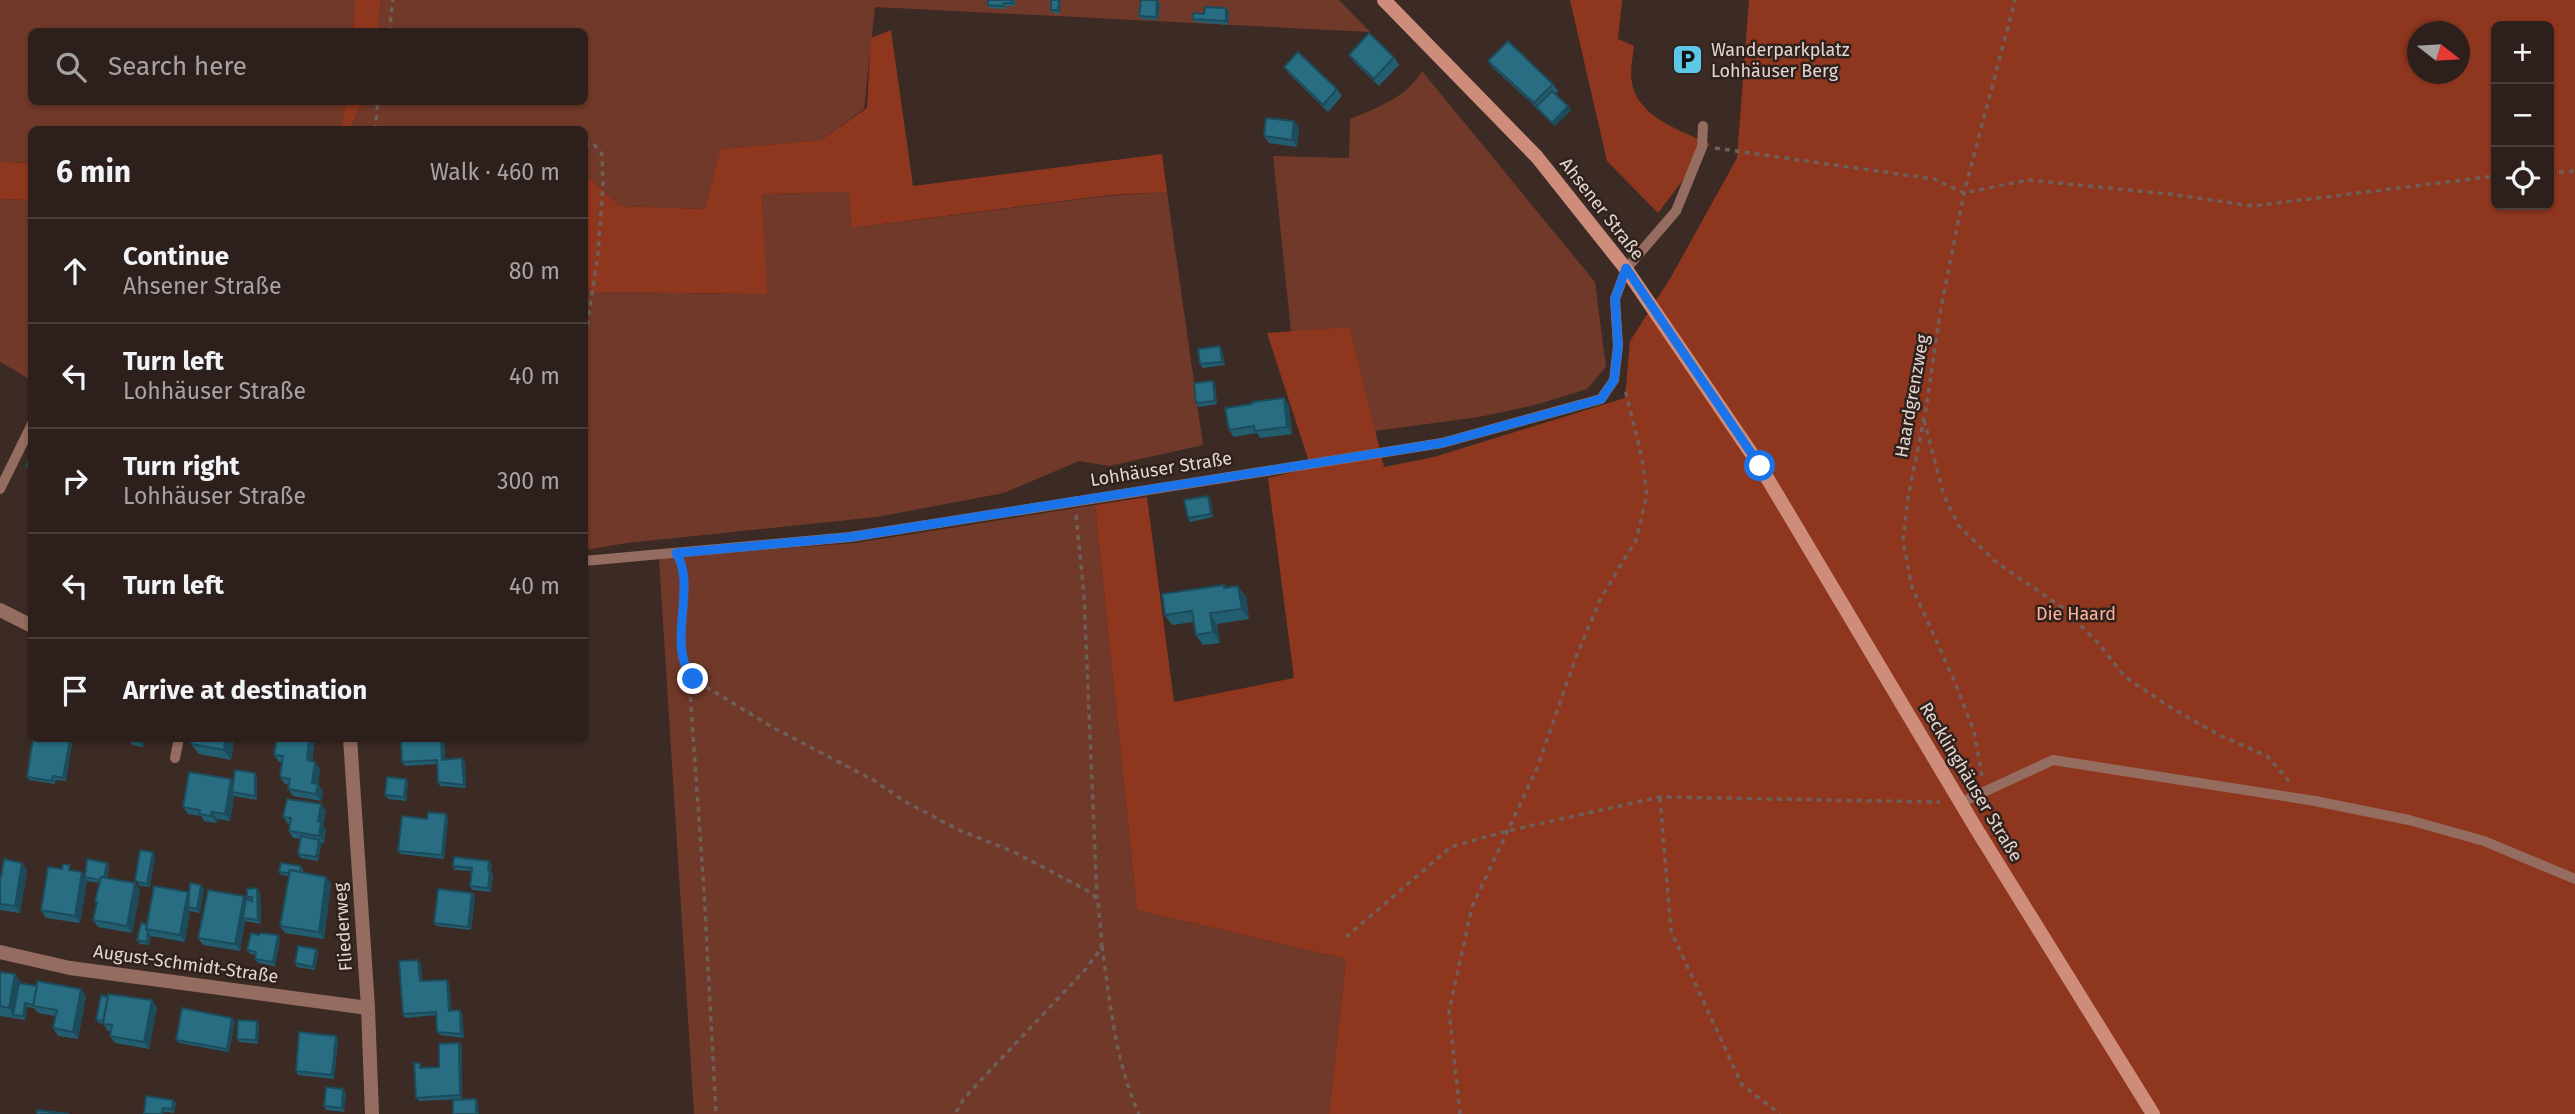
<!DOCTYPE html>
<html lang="en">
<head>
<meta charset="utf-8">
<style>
  :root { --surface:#2d201c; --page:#392d29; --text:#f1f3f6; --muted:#a7a3a3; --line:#483e3b }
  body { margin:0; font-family:"Fira Sans",sans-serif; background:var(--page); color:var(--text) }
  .controls { position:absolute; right:21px; top:21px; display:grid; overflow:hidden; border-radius:10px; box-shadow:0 2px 5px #0004 }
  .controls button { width:63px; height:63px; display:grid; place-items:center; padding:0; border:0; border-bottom:2px solid var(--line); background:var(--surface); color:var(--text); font:35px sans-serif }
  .compass { position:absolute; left:2407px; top:21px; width:63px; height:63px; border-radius:50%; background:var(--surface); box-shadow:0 2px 5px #0004; rotate:107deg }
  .stop { position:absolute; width:21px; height:21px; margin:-16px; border:5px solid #1a73e8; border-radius:50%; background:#fff }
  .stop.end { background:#1a73e8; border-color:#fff; box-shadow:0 2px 7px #0008 }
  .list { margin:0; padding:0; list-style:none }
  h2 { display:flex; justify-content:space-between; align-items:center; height:91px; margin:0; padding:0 28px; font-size:30px }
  h2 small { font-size:23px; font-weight:400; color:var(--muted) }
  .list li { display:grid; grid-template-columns:46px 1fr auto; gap:21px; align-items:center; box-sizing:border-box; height:105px; padding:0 28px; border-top:2px solid var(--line) }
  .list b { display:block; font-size:26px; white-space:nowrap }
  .list p { margin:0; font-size:23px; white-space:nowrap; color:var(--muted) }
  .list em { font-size:23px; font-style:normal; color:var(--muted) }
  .icon { flex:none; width:38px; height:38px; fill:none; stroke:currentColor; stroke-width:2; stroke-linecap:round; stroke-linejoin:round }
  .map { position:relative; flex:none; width:2575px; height:1114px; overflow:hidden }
  .search { position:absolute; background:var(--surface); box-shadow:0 2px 5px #0004; left:28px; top:28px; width:560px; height:77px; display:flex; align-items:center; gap:18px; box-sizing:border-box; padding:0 24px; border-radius:10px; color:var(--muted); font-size:26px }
  .panel { position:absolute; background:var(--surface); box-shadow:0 2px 5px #0004; left:28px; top:126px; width:560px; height:616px; border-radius:10px }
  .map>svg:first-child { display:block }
</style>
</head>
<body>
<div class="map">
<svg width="2575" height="1114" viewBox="0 0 2575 1114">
  <rect width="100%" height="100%" fill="#3c2a25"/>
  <!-- green -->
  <g fill="#703929">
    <path d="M0,0H355L353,31L32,32V102H346L340,129L32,130L31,163L0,162Z"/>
    <path d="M381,0H1339L1370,32L875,7L864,109L821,140L722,149L705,209L620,206L585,174L584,130H351L362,102H584V32L378,31Z"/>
    <path d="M1422,71L1595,282L1606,367L1587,389L1535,405L1479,417L1375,431L1350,327L1291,332L1273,156L1349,158L1350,119C1377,108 1407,97 1422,71Z"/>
    <path d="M849,192L851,228L1107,196L1167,192L1203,445L1109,466L1079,461L1004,493L877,517L627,543L585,550L584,270L590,292L766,294L762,194Z"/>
    <path d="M0,199L31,200V380L0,362Z"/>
    <path d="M1095,505L1137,910L1346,959L1329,1114H694L659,558L855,543Z"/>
  </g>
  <!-- forest -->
  <g fill="#8f371e" fill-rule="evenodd">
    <path d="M355,0H381L378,31H353Z"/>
    <path d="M1570,0H1622L1618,39L1634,46C1633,55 1631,65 1631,74C1632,116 1678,129 1710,144L1658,213L1607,161Z"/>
    <path d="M1749,0H2575V1114H1329L1346,959L1137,910L1095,505L1147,497L1174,702L1294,678L1268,478L1311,468L1267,333L1350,327L1384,467L1434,457L1625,398L1630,341L1671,277L1737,158ZM2496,26H2549V205H2496ZM2418,32H2460V74H2418Z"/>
    <path d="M891,30L913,186L1162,154L1167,192L1111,195L851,228L849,192L762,194L767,294L590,292L584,270L585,174L620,206L705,209L721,149L821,140L867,108L871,38Z"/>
    <path d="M346,102H362L351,129H340Z"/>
    <path d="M0,162L31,163V200L0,199Z"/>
  </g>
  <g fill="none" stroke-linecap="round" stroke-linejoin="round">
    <!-- path -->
    <g stroke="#6f5f5a" stroke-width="3.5" stroke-dasharray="5 5" stroke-linecap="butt">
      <path d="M389,32L393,0"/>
      <path d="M375,130L378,102"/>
      <path d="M584,144H594L602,154L603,184L598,253L584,348"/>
      <path d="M1715,148L1934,179L1964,193L2028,180L2169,194L2253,206L2496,176"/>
      <path d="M2549,173L2575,171"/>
      <path d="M1924,420L1944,496L1959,526L1996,562L2063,608L2098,643L2125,677L2173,709L2221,736L2267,756L2289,781"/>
      <path d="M1076,515L1084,595L1097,899"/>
      <path d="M682,567L683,651L684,665L693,679L774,728L875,781L904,801L957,829L1016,853L1092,893L1098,901L1102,944L1099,951L1084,971L979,1082L963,1100L955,1114"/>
      <path d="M689,677L704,891L716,1114"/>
      <path d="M1982,776L1974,731L1954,680L1912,587L1903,541L1908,497L1926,409L1940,313L1964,193L2015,0"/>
      <path d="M1660,798L1671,931L1742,1085L1780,1114"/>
      <path d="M1346,937L1451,847L1507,831L1660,797L1940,802"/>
      <path d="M1102,946C1110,1002 1115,1061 1139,1114"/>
      <path d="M1460,1114L1449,1011L1472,907L1537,768L1576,657L1601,598L1636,540L1647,495L1642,458L1625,389"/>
    </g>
    <!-- service -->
    <g stroke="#956c60" stroke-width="10">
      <path d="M0,489L32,424"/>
      <path d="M584,561L850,537L1104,497L1442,443L1601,399L1614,380L1618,346L1615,299L1626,269L1676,211L1702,147L1703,126"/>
      <path d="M175,758L179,738"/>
      <path d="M1960,803L2053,760L2315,801L2409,820L2484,841L2575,879"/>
    </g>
    <!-- minor -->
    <g stroke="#956c60" stroke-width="14">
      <path d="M0,610L32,626"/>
      <path d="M350,738L368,1008L372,1114"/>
      <path d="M0,952L70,968L368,1008"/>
    </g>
    <!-- secondary -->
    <path stroke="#ce8d7a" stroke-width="14" d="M1384,0L1537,157L1626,269L1760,466L1977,830L2153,1114"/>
  </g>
  <!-- wall -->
  <g fill="#225e70">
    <path d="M988,0H1015V6H1006V9L990,8L988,5Z"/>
    <path d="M1051,0L1060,14L1053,13L1051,10Z"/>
    <path d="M1157,0L1160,4L1158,20L1142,19L1139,16Z"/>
    <path d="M1229,12L1228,25L1195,22L1193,19Z"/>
    <path d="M1349,55L1394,57L1399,65L1379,86L1354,62Z"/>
    <path d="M1488,61L1553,84L1558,91L1555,94L1571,110L1555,126L1536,107L1493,68Z"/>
    <path d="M1284,67L1337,89L1342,96L1328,112L1289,74Z"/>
    <path d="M1294,121L1299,128L1297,147L1269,143L1264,136Z"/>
    <path d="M1220,346L1222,350L1225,365L1203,368L1200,364Z"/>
    <path d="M1213,381L1215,384L1217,404L1199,407L1196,403Z"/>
    <path d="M1289,405L1292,434L1260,438L1257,433L1234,437L1229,430Z"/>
    <path d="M1208,496L1210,499L1213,517L1190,522L1188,518Z"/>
    <path d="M1224,585L1226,588L1246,596L1249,619L1217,624L1220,643L1203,645L1196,635L1194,622L1172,625L1165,615Z"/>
    <path d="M127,738H149L148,741L145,740L143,747L132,745Z"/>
    <path d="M192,738H234L231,760L199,754L191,744Z"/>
    <path d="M315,738L312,761L320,769L318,784L323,791L321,801L293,796L288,789L289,785L285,784L280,777L282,762H279L274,755Z"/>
    <path d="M401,738H444L445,760L465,762L466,788L440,786L438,782L437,764L405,766L402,762Z"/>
    <path d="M70,739L72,743L66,781L55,780V784L29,780L27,777Z"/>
    <path d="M255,773L257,776V800L234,796L230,821L217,819L216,823L204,821L201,816L188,814L183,807L231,779L233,783Z"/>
    <path d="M406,779L408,782L406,801L388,799L385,795Z"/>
    <path d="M321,804L326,811L323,825L326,829L324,843H321L318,861L301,858L298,854L301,839L293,838L289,831L290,824H288L283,817Z"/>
    <path d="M448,818L444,859L401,854L398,851L427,819Z"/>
    <path d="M155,856L150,887L140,886L135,880Z"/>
    <path d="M22,863L27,870L20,913L0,910V877Z"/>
    <path d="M107,863L109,866L107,878L135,883L140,890L132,933L98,927L93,920L96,904L95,901L100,883L87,881L80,923L46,918L41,910L74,871L85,876Z"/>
    <path d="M492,864L491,871L493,874L491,892L472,890L470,886L471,871L455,870L453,866Z"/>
    <path d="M301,866L303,870V873L326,877L331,884L324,939L285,933L280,926L289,876L281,875L279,872Z"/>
    <path d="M257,888L260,892L261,924L245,921L240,951L203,945L198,938L246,899L249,900L247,897Z"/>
    <path d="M204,889L200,913L190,911L185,942L151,936L149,945L140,944L137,940L147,924L189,894Z"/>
    <path d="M472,893L475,896L471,930L437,926L434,923Z"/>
    <path d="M259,935H278L280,939L275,966L258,963L255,959L256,955L250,954L247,950Z"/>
    <path d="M316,949L318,952L315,970L297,967L295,963Z"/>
    <path d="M421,964L422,981L447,980L449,983L451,1011L462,1013L464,1038L440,1035L437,1032L436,1015L405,1018L403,1014Z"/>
    <path d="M0,972L15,974L21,983L86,996L78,1039L58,1036L53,1028L56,1016L38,1013L34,1008L27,1007L25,1020L0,1016Z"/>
    <path d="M157,1007L149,1049L115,1043L110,1036L111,1031H108L103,1024L99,1023L96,1020Z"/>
    <path d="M235,1021L229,1052L179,1043L176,1040Z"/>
    <path d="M257,1021L259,1025L258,1044L239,1042L237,1039Z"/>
    <path d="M336,1036L338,1040L334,1079L298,1075L296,1071Z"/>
    <path d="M459,1043L462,1046V1099L419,1101L416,1098L420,1063L422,1068L439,1067Z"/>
    <path d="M346,1093L344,1112L326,1110L324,1106Z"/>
    <path d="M173,1100L176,1103L174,1113L166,1112L144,1114Z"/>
  </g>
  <!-- shaded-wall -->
  <g fill="#1c4c5b">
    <path d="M1059,0H1061L1060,14L1058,10Z"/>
    <path d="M1157,0L1160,4L1158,20L1156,17Z"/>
    <path d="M1226,8L1229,12L1228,25L1226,21Z"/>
    <path d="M1568,106L1571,110L1555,126L1552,123Z"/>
    <path d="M1294,121L1299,128L1297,147L1292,140Z"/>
    <path d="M1220,346L1222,350L1225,365L1222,362Z"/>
    <path d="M1213,381L1215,384L1217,404L1215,401Z"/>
    <path d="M1284,398L1289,405L1292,434L1287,427Z"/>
    <path d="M1208,496L1210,499L1213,517L1211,514Z"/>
    <path d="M1238,586L1246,596L1249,619L1242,609Z"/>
    <path d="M1210,613L1217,624L1220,643L1213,632Z"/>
    <path d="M138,738H144L145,740L143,747L138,740Z"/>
    <path d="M225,738H234L231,760L224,750Z"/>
    <path d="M309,738H315L311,767L307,760Z"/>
    <path d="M441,738H444L445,763L442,760Z"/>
    <path d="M70,739L72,743L66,781L63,778Z"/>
    <path d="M462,758L465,762L466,788L464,785Z"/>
    <path d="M315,762L320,769L317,790L312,783Z"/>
    <path d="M255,773L257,776V800L255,796Z"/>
    <path d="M231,779L236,786L232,792L234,796L230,821L225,814Z"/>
    <path d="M406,779L408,782L406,801L404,797Z"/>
    <path d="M318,784L323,791L321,801L316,794Z"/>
    <path d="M321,804L326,811L323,825L326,829L324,843L319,836L318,821Z"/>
    <path d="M212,812L217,819L216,823L211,816Z"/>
    <path d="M446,814L448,818L444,859L442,855Z"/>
    <path d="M319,840L322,843L318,861L316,857Z"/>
    <path d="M153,852L155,856L150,887L147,884Z"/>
    <path d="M489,861L492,864L491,871L493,874L491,892L488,888Z"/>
    <path d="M22,863L27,870L20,913L15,906Z"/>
    <path d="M107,863L109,866L106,884L103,881Z"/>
    <path d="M82,872L87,881L80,923L75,916Z"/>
    <path d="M326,877L331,884L324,939L319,932Z"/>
    <path d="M135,883L140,890L132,933L127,926Z"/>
    <path d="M201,885L204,889L200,913L197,909Z"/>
    <path d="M257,888L260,892L261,924L258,920Z"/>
    <path d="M188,892L192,899L188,907L190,911L185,942L180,935Z"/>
    <path d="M472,893L475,896L471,930L468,927Z"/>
    <path d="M244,896L248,903L243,918L245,921L240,951L235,944Z"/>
    <path d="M148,932L151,936L149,945L147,942Z"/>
    <path d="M278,935L280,939L275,966L273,962Z"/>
    <path d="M316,949L318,952L315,970L313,967Z"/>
    <path d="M418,960L421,964L422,985L420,981Z"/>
    <path d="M15,974L22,985L13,1015L9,1008Z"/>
    <path d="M447,980L449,983L452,1014L449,1011Z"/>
    <path d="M81,989L86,996L78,1039L73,1032Z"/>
    <path d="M152,1000L157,1007L149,1049L144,1042Z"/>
    <path d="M25,1003L27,1007L25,1020L23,1016Z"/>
    <path d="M460,1010L462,1013L464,1038L461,1034Z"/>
    <path d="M232,1018L235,1021L229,1052L227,1049Z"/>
    <path d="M257,1021L259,1025L258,1044L256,1040Z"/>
    <path d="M336,1036L338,1040L334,1079L332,1075Z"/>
    <path d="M459,1043L462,1046V1099L460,1095Z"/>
    <path d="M343,1089L346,1093L344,1112L342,1108Z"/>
    <path d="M476,1099L478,1102L479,1114H476Z"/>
    <path d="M173,1100L176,1103L174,1113L172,1109Z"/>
  </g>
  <!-- building -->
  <g fill="#286d82" stroke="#1c4c5b" stroke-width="2">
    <path d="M988,0H1013L1012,3H1004L1003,6L988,5Z"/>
    <path d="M1051,0H1059L1058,10H1051Z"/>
    <path d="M1141,0H1157L1156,17L1139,16Z"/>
    <path d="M1205,7L1226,8V21L1193,19V13L1204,14Z"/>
    <path d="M1369,33L1394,57L1374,79L1349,55Z"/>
    <path d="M1508,41L1553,84L1534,103L1488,61Z"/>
    <path d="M1298,52L1337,89L1323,105L1284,67Z"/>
    <path d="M1552,91L1568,106L1552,123L1536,107Z"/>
    <path d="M1266,118L1294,121L1292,140L1264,136Z"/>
    <path d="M1220,346L1222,362L1200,364L1198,349Z"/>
    <path d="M1213,381L1215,401L1196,403L1194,383Z"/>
    <path d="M1284,398L1287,427L1255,431L1254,426L1229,430L1225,408L1252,404V402Z"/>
    <path d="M32,455V469L26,466Z"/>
    <path d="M1208,496L1211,514L1188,518L1184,500Z"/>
    <path d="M1224,585V588L1238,586L1242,609L1210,613L1213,632L1196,635L1192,611L1165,615L1162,594Z"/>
    <path d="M33,738L70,739L63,778L53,776L52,781L27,777Z"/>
    <path d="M192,738H225L224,750L191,744Z"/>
    <path d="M277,738H309L307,760L315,762L312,783L318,784L316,794L288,789L290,779L280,777L283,756L274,755Z"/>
    <path d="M401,738H441L442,760L462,758L464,785L438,782L437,760L402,762Z"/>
    <path d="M235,770L255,773V796L232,792Z"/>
    <path d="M189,772L231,779L225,814L212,812L211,816L199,814L200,810L183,807Z"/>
    <path d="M387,777L406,779L404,797L385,795Z"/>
    <path d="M287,799L321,804L318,821L321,822L319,836L289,831L291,818L283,817Z"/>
    <path d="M428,812L446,814L442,855L398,851L402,816L427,819Z"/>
    <path d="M301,836L319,840L316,857L298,854Z"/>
    <path d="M140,850L153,852L147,884L138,882L135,880Z"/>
    <path d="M454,857L489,861L488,870H490L488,888L470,886L472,868L453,866Z"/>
    <path d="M4,859L22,863L15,906L0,904V877H1Z"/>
    <path d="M87,859L107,863L104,878L101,877L100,880L85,877Z"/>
    <path d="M281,863L301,866L300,872L290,870L289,873L279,872Z"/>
    <path d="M63,864L70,865L69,870L82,872L75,916L41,910L48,867L62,869Z"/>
    <path d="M290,870L326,877L319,932L280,926Z"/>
    <path d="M101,877L135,883L127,926L93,920L97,902L95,901Z"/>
    <path d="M190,883L201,885L197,909L188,907Z"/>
    <path d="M154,886L188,892L180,935L146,929Z"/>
    <path d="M257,888L258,920L243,918L246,899L252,901V897H247V889Z"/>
    <path d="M438,889L472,893L468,927L434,923Z"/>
    <path d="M208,890L244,896L235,944L198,938Z"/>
    <path d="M141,923L147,924L146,929L148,932L147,942L137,940Z"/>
    <path d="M251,933L259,935L260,933L278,935L273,962L255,959L256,952L247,950Z"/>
    <path d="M298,946L316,949L313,967L295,963Z"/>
    <path d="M418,960L420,981L447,980L449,1011L460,1010L461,1034L437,1032L436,1012L403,1014L399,961Z"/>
    <path d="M0,972L15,974L9,1008L0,1006Z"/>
    <path d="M37,981L81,989L73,1032L53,1028L57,1010L33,1006Z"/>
    <path d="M19,983L37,986L33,1005L25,1003L23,1016L13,1015Z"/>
    <path d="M108,994L152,1000L144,1042L110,1036L112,1025L103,1024Z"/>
    <path d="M101,995L108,997L103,1021L96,1020Z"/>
    <path d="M182,1008L232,1018L227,1049L176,1040Z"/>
    <path d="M238,1020L257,1021L256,1040L237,1039Z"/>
    <path d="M299,1032L336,1036L332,1075L296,1071Z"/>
    <path d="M459,1043L460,1095L416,1098L414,1063H420V1068L439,1067V1044Z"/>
    <path d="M326,1087L343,1089L342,1108L324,1106Z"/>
    <path d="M146,1096L173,1100L172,1109L163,1108L162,1114H144Z"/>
    <path d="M476,1099V1114H453V1100Z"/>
    <path d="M37,1110L69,1114H37Z"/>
  </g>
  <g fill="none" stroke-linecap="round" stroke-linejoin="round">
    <!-- route -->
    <path stroke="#1a73e8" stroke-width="9" d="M693,679C665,645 698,587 676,553L850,537L1442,443L1601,399L1614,380L1618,346L1615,299L1626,268L1760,466"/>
  </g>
  <!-- icons -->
  <defs>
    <symbol id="parking-square" viewBox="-11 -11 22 22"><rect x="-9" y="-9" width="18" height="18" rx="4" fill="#5dc7e8" stroke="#31211c"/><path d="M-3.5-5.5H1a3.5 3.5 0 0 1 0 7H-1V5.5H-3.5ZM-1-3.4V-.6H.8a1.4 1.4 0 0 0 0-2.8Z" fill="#111"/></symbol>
  </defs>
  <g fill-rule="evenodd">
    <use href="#parking-square" x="1670" y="42" width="35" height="35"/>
  </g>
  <g text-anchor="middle" stroke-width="5" stroke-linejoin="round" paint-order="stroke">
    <!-- poi labels -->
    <g font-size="18" fill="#e1d6d2" stroke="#31211c" text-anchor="start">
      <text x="1711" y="56">Wanderparkplatz<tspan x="1711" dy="21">Lohhäuser Berg</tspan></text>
    </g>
    <!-- street labels -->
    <g font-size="18" fill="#e1d6d2" stroke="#31211c">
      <text transform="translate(1602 209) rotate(52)" y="6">Ahsener Straße</text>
      <text transform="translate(1912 396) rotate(-80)" y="6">Haardgrenzweg</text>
      <text transform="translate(1161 469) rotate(-9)" y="6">Lohhäuser Straße</text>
      <text transform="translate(1971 782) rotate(59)" y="6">Recklinghäuser Straße</text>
      <text transform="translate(343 927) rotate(-94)" y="6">Fliederweg</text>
      <text transform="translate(186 964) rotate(8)" y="6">August-Schmidt-Straße</text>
    </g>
    <!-- park labels -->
    <g font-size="18" fill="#feb39e" stroke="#31211c">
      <text x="2076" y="620">Die Haard</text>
    </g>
  </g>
</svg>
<div class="controls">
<button>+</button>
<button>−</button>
<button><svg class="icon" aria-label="locate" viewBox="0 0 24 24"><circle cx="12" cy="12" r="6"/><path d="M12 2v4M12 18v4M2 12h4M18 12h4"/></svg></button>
</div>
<svg class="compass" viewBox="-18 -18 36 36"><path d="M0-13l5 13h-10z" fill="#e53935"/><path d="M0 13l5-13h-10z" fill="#a7a3a3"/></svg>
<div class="stop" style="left:1760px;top:466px"></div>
<div class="stop end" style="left:693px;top:679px"></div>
<div class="search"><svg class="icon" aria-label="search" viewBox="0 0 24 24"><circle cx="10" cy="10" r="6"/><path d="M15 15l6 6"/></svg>Search here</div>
<section class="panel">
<h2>6 min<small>Walk · 460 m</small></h2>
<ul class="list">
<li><svg class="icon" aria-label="ahead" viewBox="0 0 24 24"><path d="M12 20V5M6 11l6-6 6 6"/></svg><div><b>Continue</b><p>Ahsener Straße</p></div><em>80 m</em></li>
<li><svg class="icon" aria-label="left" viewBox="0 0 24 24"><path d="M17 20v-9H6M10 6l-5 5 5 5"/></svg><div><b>Turn left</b><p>Lohhäuser Straße</p></div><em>40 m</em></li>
<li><svg class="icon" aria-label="right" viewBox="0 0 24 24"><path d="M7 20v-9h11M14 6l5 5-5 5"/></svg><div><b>Turn right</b><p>Lohhäuser Straße</p></div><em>300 m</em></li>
<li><svg class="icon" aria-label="left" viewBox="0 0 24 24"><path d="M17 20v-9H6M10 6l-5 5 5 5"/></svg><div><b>Turn left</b></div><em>40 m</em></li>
<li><svg class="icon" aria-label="arrive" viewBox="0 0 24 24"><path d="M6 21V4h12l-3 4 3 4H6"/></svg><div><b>Arrive at destination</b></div></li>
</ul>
</section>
</div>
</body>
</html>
